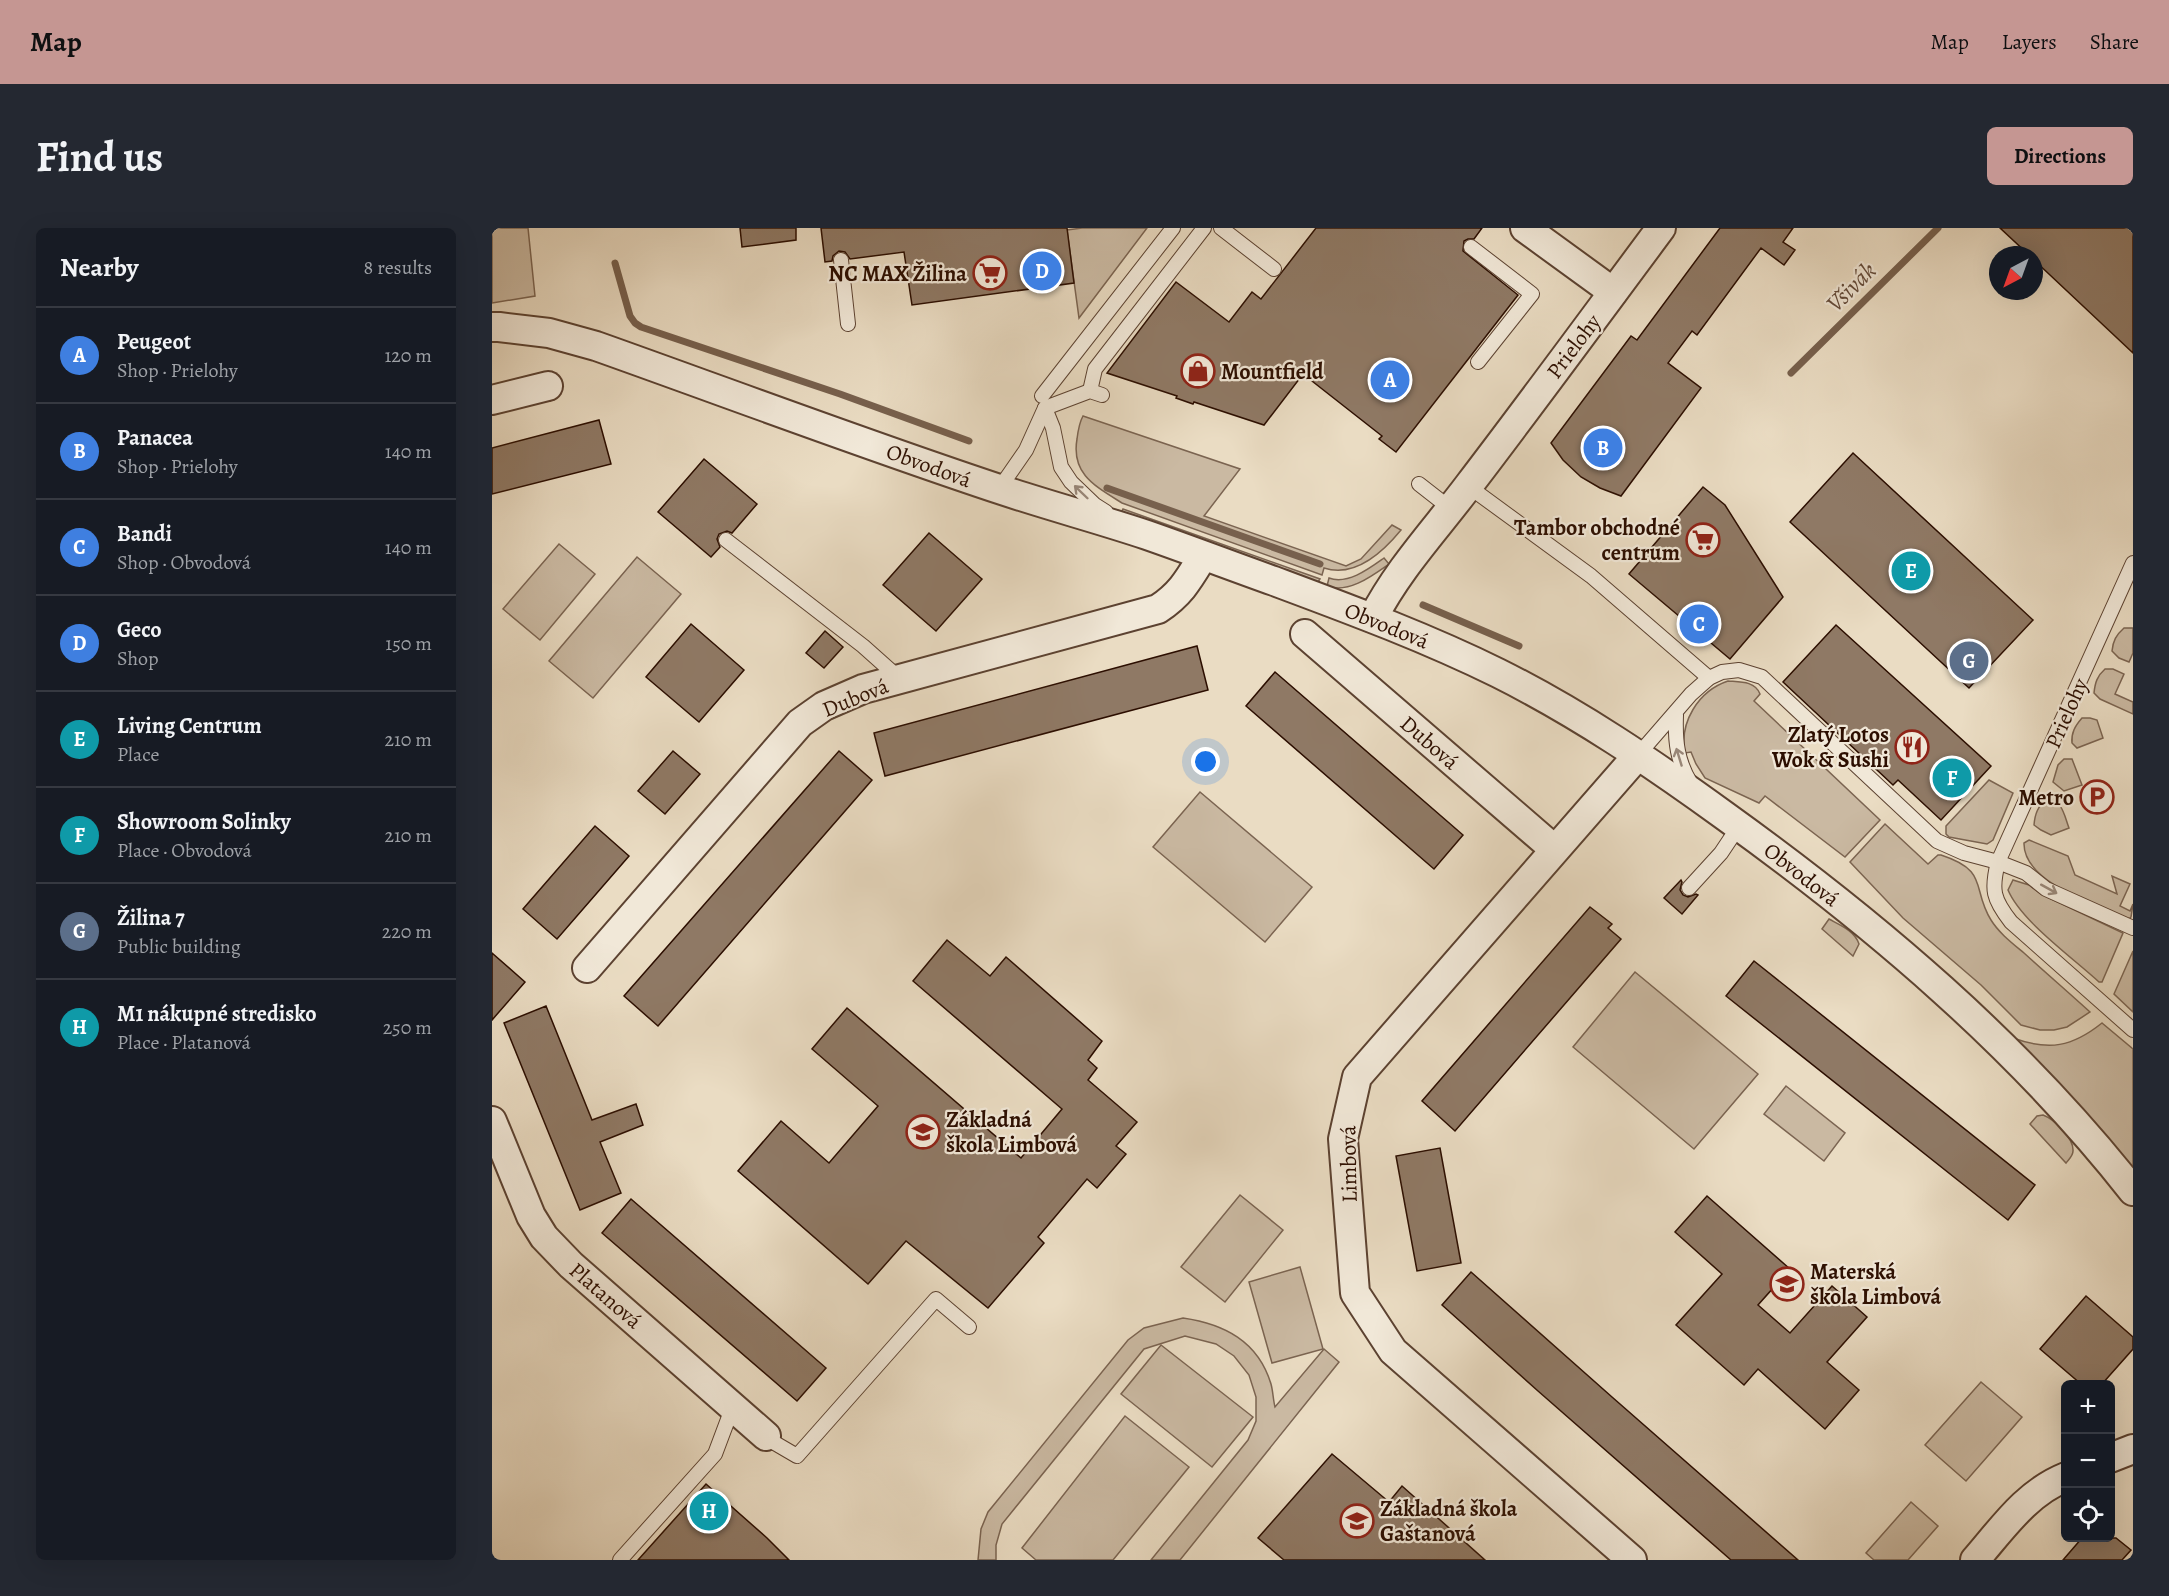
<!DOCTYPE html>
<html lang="en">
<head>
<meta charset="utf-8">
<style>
  :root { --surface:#171b24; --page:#242831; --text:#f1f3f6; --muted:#9ea1a6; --line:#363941; --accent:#c59692 }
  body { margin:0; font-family:Alegreya,serif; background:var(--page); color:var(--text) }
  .controls { position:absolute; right:18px; bottom:18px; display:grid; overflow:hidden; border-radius:9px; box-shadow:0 6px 24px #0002 }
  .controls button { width:54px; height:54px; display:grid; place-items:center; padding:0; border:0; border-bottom:2px solid var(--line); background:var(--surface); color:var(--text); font:30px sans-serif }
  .compass { position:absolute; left:1497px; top:18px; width:54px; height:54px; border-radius:50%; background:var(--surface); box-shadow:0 6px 24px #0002; rotate:221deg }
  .you { position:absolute; left:714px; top:534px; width:21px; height:21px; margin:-15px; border:4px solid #fff; border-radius:50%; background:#1a73e8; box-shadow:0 0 0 9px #1a73e833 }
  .badge { display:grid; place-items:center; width:39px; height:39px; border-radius:50%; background:var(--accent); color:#fff; font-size:20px; font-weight:700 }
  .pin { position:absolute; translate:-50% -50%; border:3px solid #fff; box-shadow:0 2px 6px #0006 }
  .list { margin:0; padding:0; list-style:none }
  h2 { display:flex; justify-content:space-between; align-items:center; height:78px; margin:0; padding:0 24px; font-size:26px }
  h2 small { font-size:20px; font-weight:400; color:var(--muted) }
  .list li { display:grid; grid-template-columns:39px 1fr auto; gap:18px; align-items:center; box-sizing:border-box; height:96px; padding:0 24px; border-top:2px solid var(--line) }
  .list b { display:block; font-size:22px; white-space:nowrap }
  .list p { margin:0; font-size:20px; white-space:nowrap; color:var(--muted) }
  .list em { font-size:20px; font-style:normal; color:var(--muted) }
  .icon { flex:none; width:33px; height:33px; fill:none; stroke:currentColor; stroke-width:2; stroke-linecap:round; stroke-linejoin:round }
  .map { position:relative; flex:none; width:1641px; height:1332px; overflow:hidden; border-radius:9px }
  header { display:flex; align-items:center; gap:36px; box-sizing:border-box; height:84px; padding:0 30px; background:var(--accent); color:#111 }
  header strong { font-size:28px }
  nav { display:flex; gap:33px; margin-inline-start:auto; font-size:21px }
  .intro { display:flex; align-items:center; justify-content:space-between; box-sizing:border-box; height:144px; padding:0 36px }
  h1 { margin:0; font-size:42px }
  .button { padding:15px 27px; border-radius:9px; background:var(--accent); color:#111; font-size:21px; font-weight:700 }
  main { display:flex; gap:36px; padding:0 36px }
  aside { flex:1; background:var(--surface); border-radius:9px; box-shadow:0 6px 24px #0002 }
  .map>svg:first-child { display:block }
</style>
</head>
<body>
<header>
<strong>Map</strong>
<nav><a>Map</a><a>Layers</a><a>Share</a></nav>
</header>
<div class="intro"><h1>Find us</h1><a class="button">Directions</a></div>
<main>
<aside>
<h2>Nearby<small>8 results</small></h2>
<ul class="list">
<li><span class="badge" style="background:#3f7fe0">A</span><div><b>Peugeot</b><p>Shop · Prielohy</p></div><em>120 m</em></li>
<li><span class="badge" style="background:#3f7fe0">B</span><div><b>Panacea</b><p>Shop · Prielohy</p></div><em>140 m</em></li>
<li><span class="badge" style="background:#3f7fe0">C</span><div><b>Bandi</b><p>Shop · Obvodová</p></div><em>140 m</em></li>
<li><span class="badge" style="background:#3f7fe0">D</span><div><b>Geco</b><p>Shop</p></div><em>150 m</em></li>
<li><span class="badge" style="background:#0f9aa8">E</span><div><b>Living Centrum</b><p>Place</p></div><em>210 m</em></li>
<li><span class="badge" style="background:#0f9aa8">F</span><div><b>Showroom Solinky</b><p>Place · Obvodová</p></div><em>210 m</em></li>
<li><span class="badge" style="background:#5c6f8a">G</span><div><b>Žilina 7</b><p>Public building</p></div><em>220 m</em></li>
<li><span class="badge" style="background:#0f9aa8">H</span><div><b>M1 nákupné stredisko</b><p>Place · Platanová</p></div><em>250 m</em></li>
</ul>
</aside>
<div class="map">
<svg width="1641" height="1332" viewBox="0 0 1641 1332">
  <rect width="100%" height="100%" fill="#eadcc3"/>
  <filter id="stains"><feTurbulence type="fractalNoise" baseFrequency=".00333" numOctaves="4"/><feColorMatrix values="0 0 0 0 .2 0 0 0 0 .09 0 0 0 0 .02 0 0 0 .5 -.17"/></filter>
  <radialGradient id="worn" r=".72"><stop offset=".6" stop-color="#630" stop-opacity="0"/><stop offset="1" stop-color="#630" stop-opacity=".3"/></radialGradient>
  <!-- green -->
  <g fill="#cab9a2" stroke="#7b6451" stroke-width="1.5">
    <path d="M0,0H36L43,68L0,75Z"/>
    <path d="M590,0H655L587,90L575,2Z"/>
    <path d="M591,188L748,241L712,288L854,338L869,331L900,297L909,302C891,324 863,350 832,340L830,347L630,275C603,258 579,246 585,211C586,203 587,195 591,188Z"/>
    <path d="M631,281L828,351L826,354L643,290L630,283Z"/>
    <path d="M67,316L103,346L48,412L11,381Z"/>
    <path d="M145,329L189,366L101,470L57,433Z"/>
    <path d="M892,330L897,336C880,348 856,366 835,358L837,350C856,357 878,340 892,330Z"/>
    <path d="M1632,400H1641V425L1637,434L1627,430L1620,423C1621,413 1624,407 1632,400Z"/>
    <path d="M1613,441H1621L1632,446L1623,466L1641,474V486L1608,471L1602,465C1603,455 1605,448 1613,441Z"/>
    <path d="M1236,453C1248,454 1263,453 1268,466L1262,473L1388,592L1353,629L1273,568L1267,575L1213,550L1204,536L1199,524L1193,525C1187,495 1206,463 1236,453Z"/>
    <path d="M1590,490H1598L1605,492L1611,510L1585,520L1580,515C1579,505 1583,498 1590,490Z"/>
    <path d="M1572,531H1580L1590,557L1572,563L1561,554L1566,537Z"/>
    <path d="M1497,552L1521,565L1501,612L1495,616L1457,609L1454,606V598Z"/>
    <path d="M708,564L820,659L773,714L661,619Z"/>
    <path d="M1554,571C1571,572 1572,587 1577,600L1559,607L1549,602L1542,597C1543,585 1546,579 1554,571Z"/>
    <path d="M1393,596L1436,636L1446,627H1449C1498,643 1479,660 1499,692C1507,705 1520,715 1532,725C1554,745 1576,764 1598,784L1575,799L1562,802H1548L1529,797L1489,757L1411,690L1358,634Z"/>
    <path d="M1537,612L1576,628L1583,647L1625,666L1620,648L1638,656L1628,678L1638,683L1641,676L1639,689L1637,691C1607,678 1531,655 1532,615Z"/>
    <path d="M1521,652L1537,657L1549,666L1631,705L1610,754H1607C1581,730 1529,693 1516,662Z"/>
    <path d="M1337,691C1348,697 1363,703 1367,716L1361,728L1330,701Z"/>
    <path d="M1641,723V784L1622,766Z"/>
    <path d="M1143,744L1266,846L1202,921L1081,819Z"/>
    <path d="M1610,795L1641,821V942L1521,810C1557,823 1580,819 1610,795Z"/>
    <path d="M1294,858L1353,905L1332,933L1272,886Z"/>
    <path d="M1551,887C1562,891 1582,910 1581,923C1581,928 1577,931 1574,935L1538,896L1545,888Z"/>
    <path d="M748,967L791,1002L733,1074L689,1039Z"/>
    <path d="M808,1039L831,1121L780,1135L757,1054Z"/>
    <path d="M691,1090C732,1096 766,1113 779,1156C781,1163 781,1171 783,1179L832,1121L847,1134L688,1332H659L756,1212L764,1193V1169L757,1147L742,1128L724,1116L693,1108L652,1121L510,1296L504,1317V1332H486L489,1301L496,1284L636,1112L652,1100Z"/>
    <path d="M669,1117L761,1189L720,1239L629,1166Z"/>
    <path d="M1489,1154L1530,1189L1474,1253L1433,1217Z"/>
    <path d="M633,1188L697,1239L621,1332H544L530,1320Z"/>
    <path d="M1419,1274L1446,1298L1416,1332H1382L1374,1325Z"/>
  </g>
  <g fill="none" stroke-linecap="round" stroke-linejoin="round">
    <!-- stream -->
    <g stroke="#77604d" stroke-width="7">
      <path d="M123,35L138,88L143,95L149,99L348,166L477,213"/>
      <path d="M1299,145L1446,0"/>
      <path d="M615,260L828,336"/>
      <path d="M931,377L1027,418"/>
    </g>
  </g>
  <!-- building -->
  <g fill="#8f7965" stroke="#2c0e00" stroke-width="1.5">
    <path d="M248,0H304V12L250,19Z"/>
    <path d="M329,0H575L582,55L420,77L412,24L358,31L353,24L347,23L341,28L340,33L333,34Z"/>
    <path d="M824,0H990L982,11H976L972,13L971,23L1026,67L904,224L887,211L890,208L811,146L772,197L702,174L701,176L684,170L685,168L615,145L684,54L737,94L760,64L769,71Z"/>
    <path d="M1228,0H1301L1291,14L1303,22L1292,37L1269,20L1205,107L1200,103L1176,135L1209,160L1129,268L1108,260L1089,249L1071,232L1059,215L1139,108L1145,112Z"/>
    <path d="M1508,0H1641V125L1542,32V27H1537Z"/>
    <path d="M107,192L119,236L0,266V220Z"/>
    <path d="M1361,225L1541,392L1477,460L1298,294Z"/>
    <path d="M212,231L265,276L240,305L235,303L227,306L225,311L228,319L219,329L166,284Z"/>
    <path d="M1211,259L1233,277L1291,369L1238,431L1137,346Z"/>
    <path d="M437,305L490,351L444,403L391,357Z"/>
    <path d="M199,396L252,442L207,494L154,449Z"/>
    <path d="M1344,397L1499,538L1449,592L1406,552L1401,557L1291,454Z"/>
    <path d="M333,403L351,419L332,440L314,425Z"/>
    <path d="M705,418L716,462L393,548L382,505Z"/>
    <path d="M783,444L971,607L942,641L754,478Z"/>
    <path d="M181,523L208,546L173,586L146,563Z"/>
    <path d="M347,523L380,552L166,798L132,768Z"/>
    <path d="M103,598L137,628L65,711L31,681Z"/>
    <path d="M1189,652L1190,654L1188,662L1191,667L1196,669L1204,666L1206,667L1190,686L1172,670Z"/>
    <path d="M1098,679L1120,696L1116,700L1129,711L963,903L930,873Z"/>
    <path d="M455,712L498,748L514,729L610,813L596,832L605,840L596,852L645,894L624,918L634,926L605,960L595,951L546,1009L552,1015L496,1080L414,1013L376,1056L246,943L289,893L337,935L386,878L320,821L355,780L529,930L570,881L421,753Z"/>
    <path d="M0,725L33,754L0,792Z"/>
    <path d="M1262,733L1543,957L1516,992L1234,768Z"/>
    <path d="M54,778L100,892L144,876L151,897L108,914L129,965L88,982L12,795Z"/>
    <path d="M948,920L969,1035L925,1043L904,928Z"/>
    <path d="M1215,968L1298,1041L1266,1077L1298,1105L1340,1058L1375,1089L1335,1134L1367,1162L1333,1201L1266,1141L1252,1157L1184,1097L1230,1046L1183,1004Z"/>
    <path d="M139,971L334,1140L305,1173L110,1005Z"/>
    <path d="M979,1044L1120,1169L1306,1332H1239L1046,1163L950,1077Z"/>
    <path d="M1594,1068L1641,1109V1121L1610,1156H1589L1548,1121Z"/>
    <path d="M840,1226L897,1274L910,1258L993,1332H792L766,1310Z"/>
    <path d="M214,1256L275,1310L297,1332H146Z"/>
    <path d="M1590,1310H1624L1639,1322L1630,1332H1571Z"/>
  </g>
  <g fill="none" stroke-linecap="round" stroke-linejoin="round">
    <defs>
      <g id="lane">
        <path d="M729,0L782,41"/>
        <path d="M979,19L1040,66L986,134"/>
        <path d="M349,32L356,96"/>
        <path d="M598,163L603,141L712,0"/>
        <path d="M550,168L681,0"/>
        <path d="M553,180L561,200L569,239L579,254L603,277L614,284"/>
        <path d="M927,256L959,281"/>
        <path d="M976,258L1099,348L1217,450"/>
        <path d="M507,261L534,222L553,180L598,163L610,167"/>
        <path d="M234,312L371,418L408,451"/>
        <path d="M1641,335L1506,634C1499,662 1501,671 1519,694L1641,802"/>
        <path d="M1184,487C1183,513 1185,533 1199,556"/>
        <path d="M1146,527L1199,466L1217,450L1230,444L1247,442L1270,449L1445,613L1472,625L1506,634L1534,645L1554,661L1641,700"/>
        <path d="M1197,660L1229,625L1247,598"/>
        <path d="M274,1208L281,1214L305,1228L444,1071L477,1099"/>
        <path d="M128,1332L223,1226L241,1178"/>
      </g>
      <g id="street">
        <path d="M1033,0L1121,64"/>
        <path d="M0,99H7L57,105L104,118C239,166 374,217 510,262C558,278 607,291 655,307C698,322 740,338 782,353C857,381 933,409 1006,445C1086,485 1160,535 1233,588C1383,696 1526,817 1641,963"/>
        <path d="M0,172L56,158"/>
        <path d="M881,390C906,341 944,301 977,257C1042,172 1105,86 1169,0"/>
        <path d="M813,406L1062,621"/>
        <path d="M95,740L308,495L332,478L371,461L666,381C689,366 697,351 711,328"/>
        <path d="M0,893L39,988L52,1009L79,1037L274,1208"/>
        <path d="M1618,1230L1641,1221"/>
        <path d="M1140,1332L901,1123L863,1065L851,911L865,849L1146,527"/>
        <path d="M1483,1332C1510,1301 1534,1265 1574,1249"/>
      </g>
    </defs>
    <!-- lane casing -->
    <use href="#lane" stroke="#5c4231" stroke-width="16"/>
    <!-- street casing -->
    <use href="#street" stroke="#5c4231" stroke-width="32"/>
    <!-- lane -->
    <use href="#lane" stroke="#f1e8d8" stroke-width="14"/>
    <!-- street -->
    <use href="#street" stroke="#f1e8d8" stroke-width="28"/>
  </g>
  <!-- one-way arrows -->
  <defs><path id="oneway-shaft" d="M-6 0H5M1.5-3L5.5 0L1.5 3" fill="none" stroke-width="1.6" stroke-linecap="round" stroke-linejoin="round" transform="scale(1.5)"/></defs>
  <g stroke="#988677">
    <use href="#oneway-shaft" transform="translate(589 264) rotate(-136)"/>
    <use href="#oneway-shaft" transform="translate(1187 529) rotate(-107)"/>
    <use href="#oneway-shaft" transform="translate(1557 661) rotate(29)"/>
  </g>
  <!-- icons -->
  <defs>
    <symbol id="supermarket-ring" viewBox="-11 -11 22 22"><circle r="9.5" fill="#f1e8d8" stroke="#8f2418" stroke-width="1.5"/><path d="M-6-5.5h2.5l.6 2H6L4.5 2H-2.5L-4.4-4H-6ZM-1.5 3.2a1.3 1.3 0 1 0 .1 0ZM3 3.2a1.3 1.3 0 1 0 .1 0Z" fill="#8f2418"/></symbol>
    <symbol id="shop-ring" viewBox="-11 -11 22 22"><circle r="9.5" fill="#f1e8d8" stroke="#8f2418" stroke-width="1.5"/><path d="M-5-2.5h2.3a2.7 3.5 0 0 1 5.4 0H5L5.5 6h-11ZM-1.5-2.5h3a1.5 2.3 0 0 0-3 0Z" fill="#8f2418"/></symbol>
    <symbol id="restaurant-ring" viewBox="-11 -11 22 22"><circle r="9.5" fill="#f1e8d8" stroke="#8f2418" stroke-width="1.5"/><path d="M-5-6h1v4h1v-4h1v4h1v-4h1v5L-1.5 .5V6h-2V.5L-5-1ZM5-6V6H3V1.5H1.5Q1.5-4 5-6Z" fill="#8f2418"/></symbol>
    <symbol id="parking-ring" viewBox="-11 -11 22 22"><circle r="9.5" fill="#f1e8d8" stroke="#8f2418" stroke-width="1.5"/><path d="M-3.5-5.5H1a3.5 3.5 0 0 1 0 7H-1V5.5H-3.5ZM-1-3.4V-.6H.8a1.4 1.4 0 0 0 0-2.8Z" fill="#8f2418"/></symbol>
    <symbol id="school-ring" viewBox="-11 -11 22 22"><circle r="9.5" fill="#f1e8d8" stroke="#8f2418" stroke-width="1.5"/><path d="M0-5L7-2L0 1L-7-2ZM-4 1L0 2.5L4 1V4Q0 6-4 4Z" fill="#8f2418"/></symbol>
  </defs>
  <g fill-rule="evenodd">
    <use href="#supermarket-ring" x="479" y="26" width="38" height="38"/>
    <use href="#shop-ring" x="687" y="124" width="38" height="38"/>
    <use href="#supermarket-ring" x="1192" y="293" width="38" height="38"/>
    <use href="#restaurant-ring" x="1401" y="500" width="38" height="38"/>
    <use href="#parking-ring" x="1586" y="550" width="38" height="38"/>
    <use href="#school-ring" x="412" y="885" width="38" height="38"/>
    <use href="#school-ring" x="1276" y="1037" width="38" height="38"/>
    <use href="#school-ring" x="846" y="1274" width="38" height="38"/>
  </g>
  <g text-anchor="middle" stroke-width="4.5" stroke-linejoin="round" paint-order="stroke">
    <!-- poi labels -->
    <g font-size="22" font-weight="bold" fill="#2c0e00" stroke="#f1e8d8" text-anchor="end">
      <text x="475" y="53">NC MAX Žilina</text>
      <text x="729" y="151" text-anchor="start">Mountfield</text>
      <text x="1188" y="307">Tambor obchodné<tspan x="1188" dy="25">centrum</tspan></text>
      <text x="1397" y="514">Zlatý Lotos<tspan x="1397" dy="25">Wok &amp; Sushi</tspan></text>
      <text x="1582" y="577">Metro</text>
      <text x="454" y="899" text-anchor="start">Základná<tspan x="454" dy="25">škola Limbová</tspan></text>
      <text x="1318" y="1051" text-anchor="start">Materská<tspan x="1318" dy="25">škola Limbová</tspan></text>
      <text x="888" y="1288" text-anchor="start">Základná škola<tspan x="888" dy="25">Gaštanová</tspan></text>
    </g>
    <!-- street labels -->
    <g font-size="22" fill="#2c0e00" stroke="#f1e8d8">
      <text transform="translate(1081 118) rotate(-53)" y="8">Prielohy</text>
      <text transform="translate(437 237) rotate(20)" y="8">Obvodová</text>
      <text transform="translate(895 397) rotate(22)" y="8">Obvodová</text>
      <text transform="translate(363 469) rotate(-22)" y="8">Dubová</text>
      <text transform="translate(1574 485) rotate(-66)" y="8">Prielohy</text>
      <text transform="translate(938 514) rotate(41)" y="8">Dubová</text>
      <text transform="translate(1310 646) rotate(38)" y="8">Obvodová</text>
      <text transform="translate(856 936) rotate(-91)" y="8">Limbová</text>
      <text transform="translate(114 1067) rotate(41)" y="8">Platanová</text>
    </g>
    <!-- water labels -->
    <g font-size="24" font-style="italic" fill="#644b3a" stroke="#f1e8d8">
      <text transform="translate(1359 59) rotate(-45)" y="8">Všivák</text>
    </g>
  </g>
  <rect width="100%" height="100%" filter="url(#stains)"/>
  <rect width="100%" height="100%" fill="url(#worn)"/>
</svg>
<div class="controls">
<button>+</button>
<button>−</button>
<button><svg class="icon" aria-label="locate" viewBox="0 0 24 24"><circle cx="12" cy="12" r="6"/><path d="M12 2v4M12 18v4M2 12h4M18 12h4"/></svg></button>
</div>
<svg class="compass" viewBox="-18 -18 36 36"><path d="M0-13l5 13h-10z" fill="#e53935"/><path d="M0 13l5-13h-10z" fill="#9ea1a6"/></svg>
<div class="you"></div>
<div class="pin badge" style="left:898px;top:152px;background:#3f7fe0">A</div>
<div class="pin badge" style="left:1111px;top:220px;background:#3f7fe0">B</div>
<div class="pin badge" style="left:1207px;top:396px;background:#3f7fe0">C</div>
<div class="pin badge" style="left:550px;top:43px;background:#3f7fe0">D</div>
<div class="pin badge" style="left:1419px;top:343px;background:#0f9aa8">E</div>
<div class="pin badge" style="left:1460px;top:550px;background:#0f9aa8">F</div>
<div class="pin badge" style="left:1477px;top:433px;background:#5c6f8a">G</div>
<div class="pin badge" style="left:217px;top:1283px;background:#0f9aa8">H</div>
</div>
</main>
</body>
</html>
